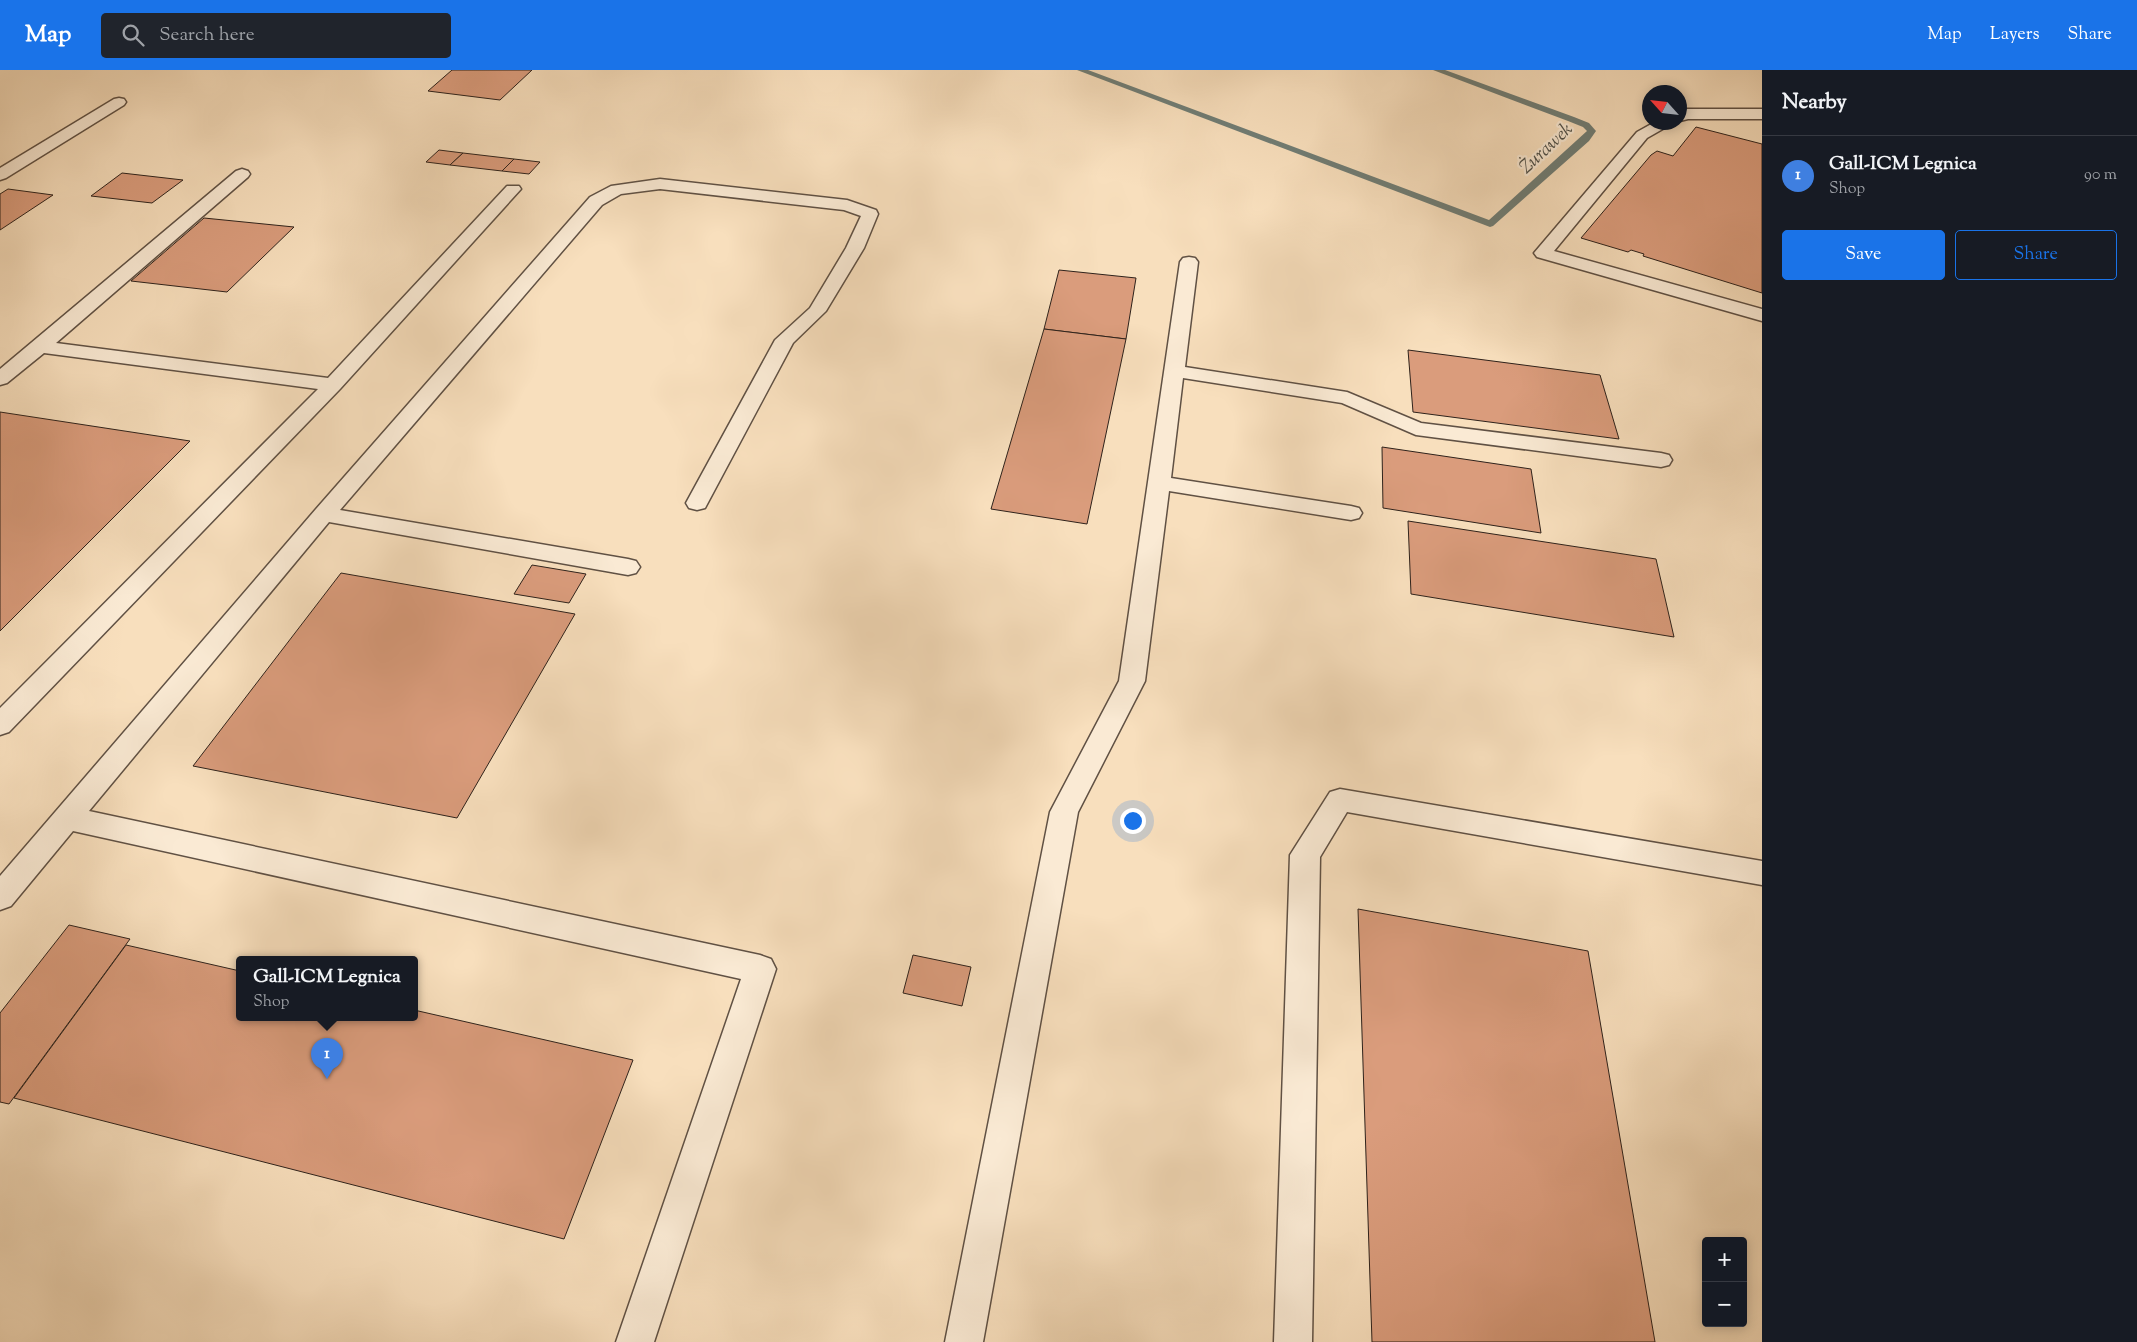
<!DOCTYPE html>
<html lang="en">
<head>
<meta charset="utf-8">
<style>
  :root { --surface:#171b24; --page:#20242c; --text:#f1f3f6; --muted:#9ea1a6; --line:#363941; --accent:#1a73e8 }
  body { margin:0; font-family:"Sorts Mill Goudy",serif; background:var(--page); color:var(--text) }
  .controls { position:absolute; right:15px; bottom:15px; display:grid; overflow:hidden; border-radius:5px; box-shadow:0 2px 12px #0003 }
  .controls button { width:45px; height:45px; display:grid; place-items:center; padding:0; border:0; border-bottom:1px solid var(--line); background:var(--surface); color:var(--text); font:25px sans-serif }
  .compass { position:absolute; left:1642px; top:15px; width:45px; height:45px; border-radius:50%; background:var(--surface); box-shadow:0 2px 12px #0003; rotate:297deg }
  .you { position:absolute; left:1132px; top:750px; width:18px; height:18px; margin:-12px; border:4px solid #fff; border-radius:50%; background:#1a73e8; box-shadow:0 0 0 8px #1a73e833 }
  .badge { display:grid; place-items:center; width:32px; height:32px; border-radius:50%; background:var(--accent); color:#fff; font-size:16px; font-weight:700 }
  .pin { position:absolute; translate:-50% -41px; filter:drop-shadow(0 1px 2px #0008) }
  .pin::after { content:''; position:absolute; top:26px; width:18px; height:15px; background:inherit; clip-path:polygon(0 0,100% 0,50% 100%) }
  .popup { position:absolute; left:236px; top:886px; width:182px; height:65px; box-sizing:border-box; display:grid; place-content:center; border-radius:5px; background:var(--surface); filter:drop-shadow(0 1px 4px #0005); font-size:16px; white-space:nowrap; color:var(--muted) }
  .popup b { font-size:19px; color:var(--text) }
  .popup::after { content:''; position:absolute; left:50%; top:100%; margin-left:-10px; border:10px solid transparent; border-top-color:var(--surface) }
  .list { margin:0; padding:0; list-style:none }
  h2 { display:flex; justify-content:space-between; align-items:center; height:65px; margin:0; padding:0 20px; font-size:21px }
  h2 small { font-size:16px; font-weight:400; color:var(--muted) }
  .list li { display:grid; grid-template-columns:32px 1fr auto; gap:15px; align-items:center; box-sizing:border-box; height:80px; padding:0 20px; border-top:1px solid var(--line) }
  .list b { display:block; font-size:19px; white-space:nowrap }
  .list p { margin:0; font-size:16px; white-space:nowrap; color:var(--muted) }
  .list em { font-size:16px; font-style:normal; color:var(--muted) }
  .actions { display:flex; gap:10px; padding:15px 20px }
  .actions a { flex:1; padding:11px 0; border:1px solid var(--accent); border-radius:5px; text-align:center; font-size:18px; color:var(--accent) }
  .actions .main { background:var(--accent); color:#fff }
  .icon { flex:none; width:28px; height:28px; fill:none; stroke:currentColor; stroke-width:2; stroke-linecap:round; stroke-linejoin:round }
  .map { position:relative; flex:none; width:1762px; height:1272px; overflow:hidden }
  header { display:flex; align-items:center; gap:30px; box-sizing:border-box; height:70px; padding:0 25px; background:var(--accent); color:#fff }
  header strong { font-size:24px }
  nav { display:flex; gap:28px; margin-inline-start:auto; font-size:18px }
  .search { width:350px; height:45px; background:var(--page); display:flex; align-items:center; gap:12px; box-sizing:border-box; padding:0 18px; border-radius:5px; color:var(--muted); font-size:19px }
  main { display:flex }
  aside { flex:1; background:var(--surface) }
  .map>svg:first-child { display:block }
</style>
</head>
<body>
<header>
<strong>Map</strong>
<div class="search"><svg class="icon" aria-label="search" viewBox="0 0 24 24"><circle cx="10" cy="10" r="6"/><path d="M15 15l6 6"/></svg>Search here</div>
<nav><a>Map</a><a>Layers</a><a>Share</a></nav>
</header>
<main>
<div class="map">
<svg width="1762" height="1272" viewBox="0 0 1762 1272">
  <rect width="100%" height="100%" fill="#f8dfbd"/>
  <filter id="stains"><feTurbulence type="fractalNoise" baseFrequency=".004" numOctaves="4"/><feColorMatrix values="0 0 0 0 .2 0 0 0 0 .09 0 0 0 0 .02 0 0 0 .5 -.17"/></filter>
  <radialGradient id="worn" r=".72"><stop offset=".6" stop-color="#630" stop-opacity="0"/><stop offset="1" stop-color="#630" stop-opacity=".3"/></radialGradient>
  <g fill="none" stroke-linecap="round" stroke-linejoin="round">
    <!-- stream -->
    <path fill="#717e76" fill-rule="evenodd" d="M1077,0H1088L1489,150L1587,61L1583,57L1568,51L1433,0H1445L1574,47L1589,53L1596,61L1589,71L1493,156L1490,157Z"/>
  </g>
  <!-- building -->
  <g fill="#da9c7c" stroke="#2e221b">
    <path d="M452,0H532L500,30L428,21Z"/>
    <path d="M1696,57L1762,74V223L1643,186L1644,184L1631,180L1628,182L1581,168L1651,85L1657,81L1673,86Z"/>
    <path d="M439,80L463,83L450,95L426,92Z"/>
    <path d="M463,83L514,89L502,101L450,95Z"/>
    <path d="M514,89L540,92L529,104L502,101Z"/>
    <path d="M122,103L183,110L152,133L91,126Z"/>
    <path d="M8,119L53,125L0,160V124Z"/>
    <path d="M204,148L294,157L227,222L131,211Z"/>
    <path d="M1059,200L1136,208L1126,269L1044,259Z"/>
    <path d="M1044,259L1126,269L1087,454L991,439Z"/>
    <path d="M1408,280L1600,305L1619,369L1413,342Z"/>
    <path d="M0,342L190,371L0,561Z"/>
    <path d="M1382,377L1531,399L1541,463L1383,438Z"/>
    <path d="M1408,451L1656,489L1674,567L1411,524Z"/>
    <path d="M532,495L586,504L569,533L514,524Z"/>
    <path d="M341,503L575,544L457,748L193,696Z"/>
    <path d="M1358,839L1588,881L1655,1272H1372Z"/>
    <path d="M69,855L130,869L9,1034L0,1032V943Z"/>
    <path d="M126,875L240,901V948H414V940L633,990L564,1169L14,1028Z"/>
    <path d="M913,885L971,897L962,936L903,923Z"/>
  </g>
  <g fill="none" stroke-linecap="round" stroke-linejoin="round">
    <defs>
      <g id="lane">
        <path d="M119,28L124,29L126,32L124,35L6,108L0,110V98L114,29Z"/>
        <path d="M1684,39H1762V49H1688L1680,51V41Z"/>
        <path d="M1655,52H1675L1647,68L1554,181L1762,239V251L1537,187L1534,183L1637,62Z"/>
        <path d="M242,99L248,101L250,104L248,107L56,273L328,308L507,116H519L521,119L340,319L9,662L0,665V638L318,319L44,283L7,313L0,315V299L236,101Z"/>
        <path d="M660,109L847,130L876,140L878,144L864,178L826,241L793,273L705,438L697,440L689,438L686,433L775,270L810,238L846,178L861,146L844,140L660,119L621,124L602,135L340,440L628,489L636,491L640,497L636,503L628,505L329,452L89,741L760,885L771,889L776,899L654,1272H616L741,909L73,761L11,836L0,840V806L316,439L590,127L611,116Z"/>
        <path d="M1189,187L1195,188L1198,192L1185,297L1347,322L1421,353L1661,383L1669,385L1672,390L1669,395L1661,397L1416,365L1342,333L1183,308L1171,408L1351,436L1359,438L1362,443L1359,448L1351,450L1169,421L1145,611L1078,742L983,1272H945L1050,742L1119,611L1180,192L1183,188Z"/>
        <path d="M1340,719L1762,791V815L1347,742L1320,787L1312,1272H1274L1290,785L1330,722Z"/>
      </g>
    </defs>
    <!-- lane casing -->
    <use href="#lane" stroke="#605144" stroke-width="3"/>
    <!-- lane -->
    <use href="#lane" fill="#faead4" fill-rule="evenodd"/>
  </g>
  <g text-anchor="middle" stroke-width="4.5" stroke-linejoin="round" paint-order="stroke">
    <!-- far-water labels -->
    <g font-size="19" font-style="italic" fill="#4f5049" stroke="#faead4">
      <text transform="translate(1545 77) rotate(-43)" y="7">Żurawek</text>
    </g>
  </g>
  <rect width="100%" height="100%" filter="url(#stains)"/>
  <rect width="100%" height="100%" fill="url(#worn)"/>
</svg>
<div class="controls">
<button>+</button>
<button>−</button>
</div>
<svg class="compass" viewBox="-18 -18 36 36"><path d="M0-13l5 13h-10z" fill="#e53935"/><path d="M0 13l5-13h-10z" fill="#9ea1a6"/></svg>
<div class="you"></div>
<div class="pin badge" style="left:327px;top:1009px;background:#3f7fe0">1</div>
<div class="popup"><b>Gall-ICM Legnica</b>Shop</div>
</div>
<aside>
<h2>Nearby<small></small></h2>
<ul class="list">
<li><span class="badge" style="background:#3f7fe0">1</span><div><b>Gall-ICM Legnica</b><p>Shop</p></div><em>90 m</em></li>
</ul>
<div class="actions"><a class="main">Save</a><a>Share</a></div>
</aside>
</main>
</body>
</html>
